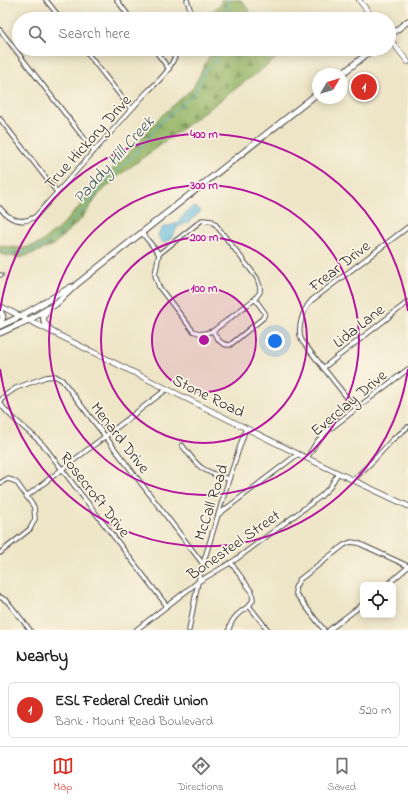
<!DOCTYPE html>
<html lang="en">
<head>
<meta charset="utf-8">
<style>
  :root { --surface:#fff; --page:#f2f2f2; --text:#202124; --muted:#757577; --line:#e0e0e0; --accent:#d93025 }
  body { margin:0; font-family:"Indie Flower",sans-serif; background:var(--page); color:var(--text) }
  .controls { position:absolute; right:12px; bottom:12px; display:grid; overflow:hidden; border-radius:6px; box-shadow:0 2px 10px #0003 }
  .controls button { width:36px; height:36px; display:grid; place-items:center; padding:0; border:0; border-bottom:1px solid var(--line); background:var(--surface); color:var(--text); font:20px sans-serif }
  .compass { position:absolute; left:312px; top:68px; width:36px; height:36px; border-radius:50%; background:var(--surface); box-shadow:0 2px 10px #0003; rotate:52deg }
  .you { position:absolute; left:275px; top:341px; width:14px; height:14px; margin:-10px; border:3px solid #fff; border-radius:50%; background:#1a73e8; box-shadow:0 0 0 6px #1a73e833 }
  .badge { display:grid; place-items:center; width:26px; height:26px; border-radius:50%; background:var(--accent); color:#fff; font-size:13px; font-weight:700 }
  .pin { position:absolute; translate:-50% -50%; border:2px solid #fff; box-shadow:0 1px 4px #0006 }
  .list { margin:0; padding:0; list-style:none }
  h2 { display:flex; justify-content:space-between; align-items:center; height:52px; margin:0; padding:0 16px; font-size:17px }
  h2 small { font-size:13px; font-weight:400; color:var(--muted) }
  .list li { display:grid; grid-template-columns:26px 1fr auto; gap:12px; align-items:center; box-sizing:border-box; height:56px; margin:0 8px 8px; padding:0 8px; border:1px solid var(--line); border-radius:6px }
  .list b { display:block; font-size:15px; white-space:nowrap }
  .list p { margin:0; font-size:13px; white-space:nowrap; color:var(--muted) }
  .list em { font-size:13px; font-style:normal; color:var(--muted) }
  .icon { flex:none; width:22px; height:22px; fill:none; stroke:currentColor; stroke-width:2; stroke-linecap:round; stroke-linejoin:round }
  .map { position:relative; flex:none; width:408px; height:630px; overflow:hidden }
  .search { position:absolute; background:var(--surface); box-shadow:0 2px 10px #0003; left:12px; right:12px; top:12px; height:44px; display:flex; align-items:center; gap:10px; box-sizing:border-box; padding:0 14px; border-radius:22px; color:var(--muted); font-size:15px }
  .sheet { height:116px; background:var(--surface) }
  nav { display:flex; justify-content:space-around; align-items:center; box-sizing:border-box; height:56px; border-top:1px solid var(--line); background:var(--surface); font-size:11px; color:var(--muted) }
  nav a { display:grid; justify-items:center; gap:2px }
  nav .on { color:var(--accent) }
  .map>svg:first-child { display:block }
</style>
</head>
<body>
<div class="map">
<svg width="408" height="630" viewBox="0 0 408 630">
  <defs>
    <pattern id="forest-firs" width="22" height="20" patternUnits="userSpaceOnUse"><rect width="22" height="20" fill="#98b76a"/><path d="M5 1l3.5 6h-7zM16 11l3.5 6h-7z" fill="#7c9557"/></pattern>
  </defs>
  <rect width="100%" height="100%" fill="#fcf5e5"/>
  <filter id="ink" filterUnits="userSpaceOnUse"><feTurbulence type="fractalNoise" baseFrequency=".025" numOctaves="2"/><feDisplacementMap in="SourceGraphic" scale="8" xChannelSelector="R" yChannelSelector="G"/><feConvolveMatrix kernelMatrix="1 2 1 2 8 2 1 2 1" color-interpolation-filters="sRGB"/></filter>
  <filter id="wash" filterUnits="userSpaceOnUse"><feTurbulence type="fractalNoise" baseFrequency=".012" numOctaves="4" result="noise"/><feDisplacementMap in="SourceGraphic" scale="16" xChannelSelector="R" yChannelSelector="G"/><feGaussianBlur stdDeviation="0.9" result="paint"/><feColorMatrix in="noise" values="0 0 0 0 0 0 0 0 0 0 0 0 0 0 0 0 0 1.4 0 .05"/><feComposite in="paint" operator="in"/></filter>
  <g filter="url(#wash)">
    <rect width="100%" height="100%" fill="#eee5c7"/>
    <!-- forest -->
    <g fill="url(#forest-firs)" stroke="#62714a">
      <path d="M220,0H241L251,13L246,19H210L207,15L222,3Z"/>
      <path d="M213,49H269L277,58L121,174L100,193L82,218L52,246L20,258L0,254V245L8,247L24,248L39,244L58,229L78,208L101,180L129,153L158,119L193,88Z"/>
    </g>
    <!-- water -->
    <path fill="#61badf" stroke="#467285" d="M192,207L198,208L201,211L189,222L177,227C174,234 172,240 163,243L161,241L158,235L162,228C166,225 171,226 175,224C182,219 185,212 192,207Z"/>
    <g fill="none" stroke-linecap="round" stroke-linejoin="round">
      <!-- stream -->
      <g stroke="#61badf" stroke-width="1">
        <path d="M226,19L229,0"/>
        <path d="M0,250L8,252H26L39,248L47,244L60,234L85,208L105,182L132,157L163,120L196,92L205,70L215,62L218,49"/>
      </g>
    </g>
  </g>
  <g filter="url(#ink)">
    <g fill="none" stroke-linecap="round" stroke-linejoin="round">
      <defs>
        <g id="minor">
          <path d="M46,0L61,19"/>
          <path d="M117,0L131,19"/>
          <path d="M187,0L190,9L189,19"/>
          <path d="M0,30L94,151"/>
          <path d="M84,49L131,109"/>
          <path d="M154,49L169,69"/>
          <path d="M0,119L57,192"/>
          <path d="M0,208C9,220 23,225 36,216L146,93C163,77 170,71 178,49"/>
          <path d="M202,220L212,221L216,225L257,278L260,287V292L255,299L213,331L202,334L193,331L159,287L155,275L159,254Z"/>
          <path d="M142,233L159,254"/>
          <path d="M0,275H1"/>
          <path d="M213,331C216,338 222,346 230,345L263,318L265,313L255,299"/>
          <path d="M323,368L408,302"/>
          <path d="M0,401L7,394L16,388L46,377L55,376L62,380L203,564"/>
          <path d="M0,403C11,420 30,430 44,446L167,606"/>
          <path d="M356,409L302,341C296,330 303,309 312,300L408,227"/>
          <path d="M182,445C199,468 201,471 229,479"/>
          <path d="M307,458L316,443L326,432L408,369"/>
          <path d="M353,480L374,460L392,440L408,427"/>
          <path d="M0,483L7,479L12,480L17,483L34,507L35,519L30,529L0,553"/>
          <path d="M27,496L167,389"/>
          <path d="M219,514L298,454"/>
          <path d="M231,563L252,592L253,600L249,606"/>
          <path d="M387,585L408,567"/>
          <path d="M0,597L7,601L30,630"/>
          <path d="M136,630L198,582L235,560L321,496L330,487L338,473"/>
          <path d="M189,630L198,582L203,564L229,479L246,428"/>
          <path d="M229,630C231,618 240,612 249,606L268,630"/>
          <path d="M324,630L296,594L295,588L299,580L344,545L351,542L358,543L408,566"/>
          <path d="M329,630L363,604"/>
        </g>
        <g id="tertiary">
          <path d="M359,0L374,19"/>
          <path d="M389,38L408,62"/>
          <path d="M0,306L298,454L408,506"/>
        </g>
        <g id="secondary">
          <path d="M389,36L408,21"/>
          <path d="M342,74L373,49"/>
          <path d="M0,310L3,317L0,324"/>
          <path d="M48,310C39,320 45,325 53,332"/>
          <path d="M0,326L21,316L71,287"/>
          <path d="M0,333L29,320L56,304L77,284L318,93"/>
        </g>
      </defs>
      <!-- minor casing -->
      <use href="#minor" stroke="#484742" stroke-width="5.5"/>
      <!-- tertiary casing -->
      <use href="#tertiary" stroke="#484742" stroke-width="6"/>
      <!-- secondary casing -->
      <use href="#secondary" stroke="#484742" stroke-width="7"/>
      <!-- minor -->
      <use href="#minor" stroke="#fff" stroke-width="3.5"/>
      <!-- tertiary -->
      <use href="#tertiary" stroke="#fff" stroke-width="4.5"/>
      <!-- secondary -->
      <use href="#secondary" stroke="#fff" stroke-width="5"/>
    </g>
  </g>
  <!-- distance rings -->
  <circle cx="204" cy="340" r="52" fill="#b5179e" fill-opacity=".12"/>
  <g fill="none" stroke="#b5179e" stroke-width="2">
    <circle cx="204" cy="340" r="52"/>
    <circle cx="204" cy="340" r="103"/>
    <circle cx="204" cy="340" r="155"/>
    <path d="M408 369A206 206 0 0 1 0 369M0 311A206 206 0 0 1 408 311"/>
  </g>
  <g text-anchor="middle" stroke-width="3.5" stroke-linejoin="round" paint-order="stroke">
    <!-- street labels -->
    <g font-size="16" fill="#2b2b2b" stroke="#fcf5e5">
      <text transform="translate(87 141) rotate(-48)" y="6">True Hickory Drive</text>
      <text transform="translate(339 265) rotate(-38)" y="6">Frear Drive</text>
      <text transform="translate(358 325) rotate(-38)" y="6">Lida Lane</text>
      <text transform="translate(209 395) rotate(26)" y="6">Stone Road</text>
      <text transform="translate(348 402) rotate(-40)" y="6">Everclay Drive</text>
      <text transform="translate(121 437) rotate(52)" y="6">Menard Drive</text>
      <text transform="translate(96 494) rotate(52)" y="6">Rosecroft Drive</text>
      <text transform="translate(210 502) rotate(-72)" y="6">McCall Road</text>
      <text transform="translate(233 544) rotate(-35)" y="6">Bonesteel Street</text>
    </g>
    <!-- water labels -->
    <g font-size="17" font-style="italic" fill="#3b5661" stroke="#fcf5e5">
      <text transform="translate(113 159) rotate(-48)" y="6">Paddy Hill Creek</text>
    </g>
  </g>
  <circle cx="204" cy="340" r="6" fill="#b5179e" stroke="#fcf5e5" stroke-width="2"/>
  <g font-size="12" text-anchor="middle" font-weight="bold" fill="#b5179e" stroke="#fcf5e5" stroke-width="3.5" stroke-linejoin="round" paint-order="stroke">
    <text x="204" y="138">400 m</text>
    <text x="204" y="189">300 m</text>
    <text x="204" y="241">200 m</text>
    <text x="204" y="292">100 m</text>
  </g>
</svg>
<div class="controls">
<button><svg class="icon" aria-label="locate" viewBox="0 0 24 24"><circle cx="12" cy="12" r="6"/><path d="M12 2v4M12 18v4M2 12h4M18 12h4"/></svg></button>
</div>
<svg class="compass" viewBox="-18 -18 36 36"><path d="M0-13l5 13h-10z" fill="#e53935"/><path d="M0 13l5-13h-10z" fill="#757577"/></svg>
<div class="you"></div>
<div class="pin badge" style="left:364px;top:87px">1</div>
<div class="search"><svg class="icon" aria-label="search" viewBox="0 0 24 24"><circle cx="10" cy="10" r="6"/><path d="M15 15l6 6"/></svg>Search here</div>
</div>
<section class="sheet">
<h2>Nearby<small></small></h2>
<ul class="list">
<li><span class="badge">1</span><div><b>ESL Federal Credit Union</b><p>Bank · Mount Read Boulevard</p></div><em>520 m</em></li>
</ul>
</section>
<nav>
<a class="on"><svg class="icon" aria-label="map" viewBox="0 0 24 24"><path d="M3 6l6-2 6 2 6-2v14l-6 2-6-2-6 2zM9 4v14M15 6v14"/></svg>Map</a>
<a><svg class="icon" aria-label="directions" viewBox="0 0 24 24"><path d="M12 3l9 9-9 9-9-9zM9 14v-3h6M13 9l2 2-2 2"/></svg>Directions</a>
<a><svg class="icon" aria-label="saved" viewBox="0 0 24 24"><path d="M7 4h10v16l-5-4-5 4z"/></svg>Saved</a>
</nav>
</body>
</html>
